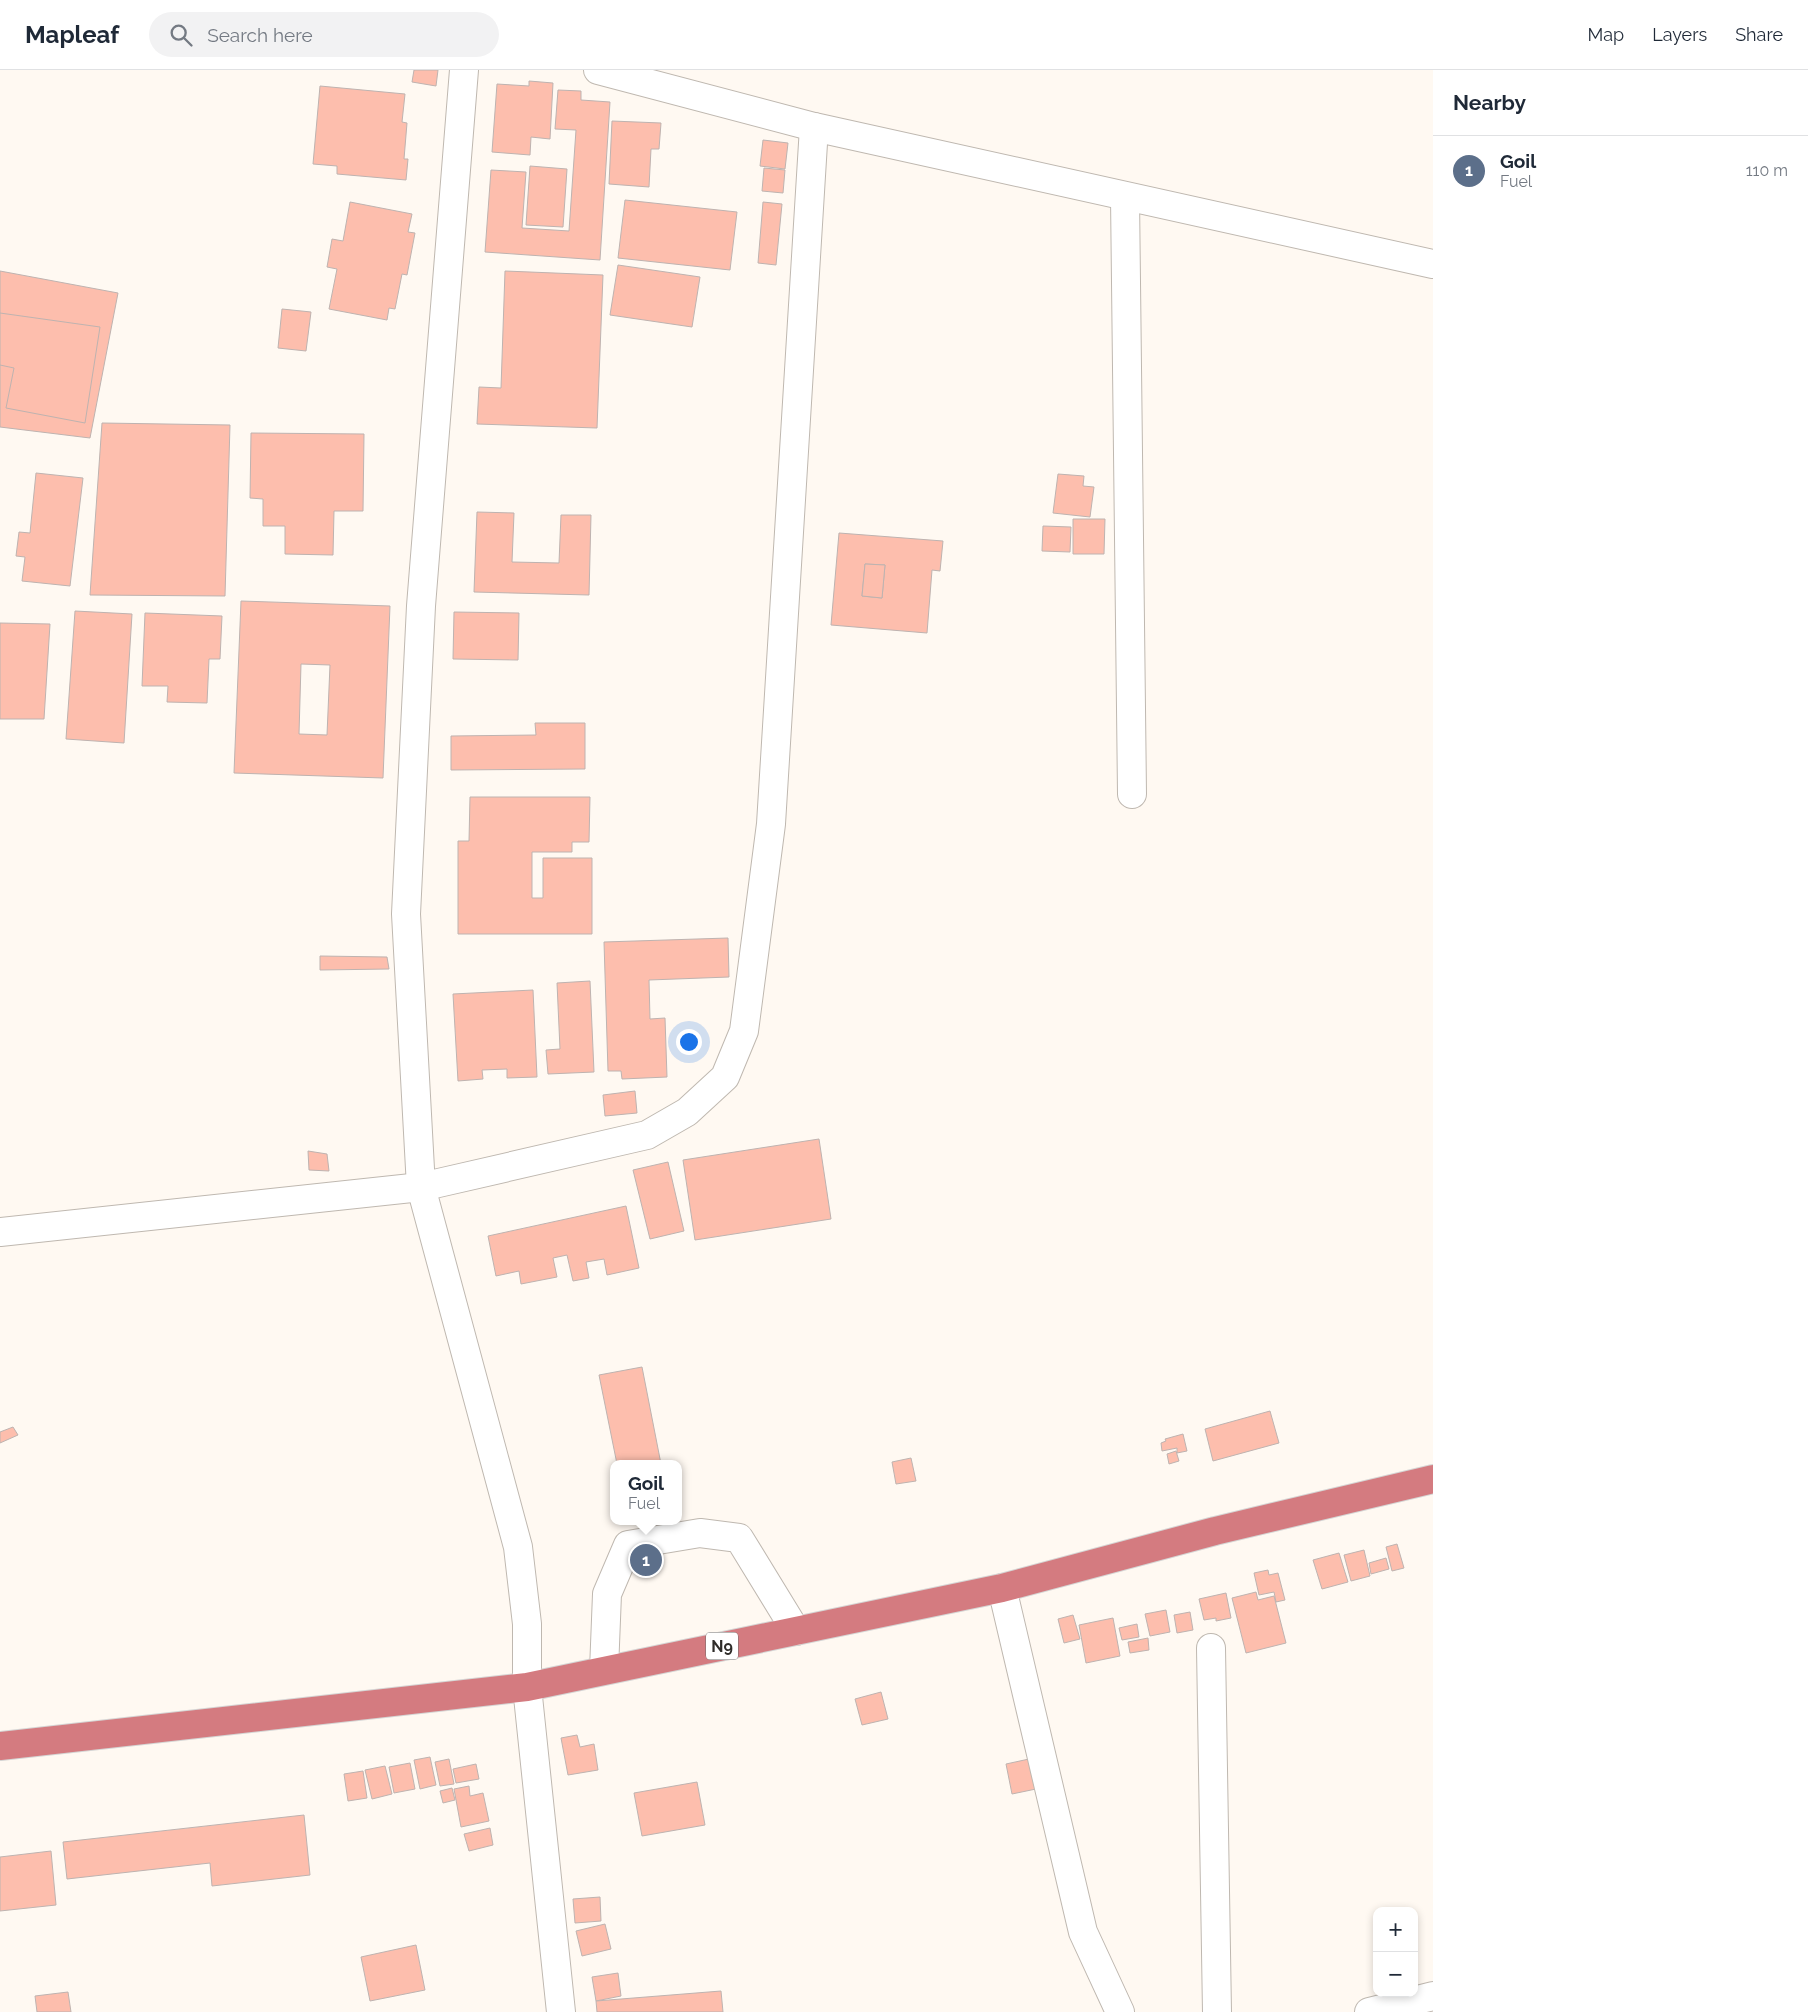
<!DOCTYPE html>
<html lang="en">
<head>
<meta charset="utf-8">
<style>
  :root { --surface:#fff; --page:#f2f2f3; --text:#1f2937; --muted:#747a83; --line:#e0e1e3; --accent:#6e622f }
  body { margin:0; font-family:Raleway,sans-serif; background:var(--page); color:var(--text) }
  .controls { position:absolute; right:15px; bottom:15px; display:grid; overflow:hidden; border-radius:10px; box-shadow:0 2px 8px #0003 }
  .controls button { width:45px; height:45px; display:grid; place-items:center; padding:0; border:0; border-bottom:1px solid var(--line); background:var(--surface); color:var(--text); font:25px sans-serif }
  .you { position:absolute; left:688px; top:971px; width:18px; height:18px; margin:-12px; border:4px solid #fff; border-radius:50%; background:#1a73e8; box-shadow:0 0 0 8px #1a73e833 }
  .badge { display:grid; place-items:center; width:32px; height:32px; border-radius:50%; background:var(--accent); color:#fff; font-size:16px; font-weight:700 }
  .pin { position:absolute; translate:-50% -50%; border:2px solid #fff; box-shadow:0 1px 5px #0006 }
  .popup { position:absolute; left:610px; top:1390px; width:72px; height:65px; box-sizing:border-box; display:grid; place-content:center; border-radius:10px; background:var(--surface); filter:drop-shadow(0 1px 4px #0005); font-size:16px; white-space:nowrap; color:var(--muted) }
  .popup b { font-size:19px; color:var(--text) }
  .popup::after { content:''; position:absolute; left:50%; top:100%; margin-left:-10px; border:10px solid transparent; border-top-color:var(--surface) }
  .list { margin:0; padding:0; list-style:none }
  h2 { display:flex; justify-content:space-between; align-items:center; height:65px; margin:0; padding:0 20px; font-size:21px }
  h2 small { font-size:16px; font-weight:400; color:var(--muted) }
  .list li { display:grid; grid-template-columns:32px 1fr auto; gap:15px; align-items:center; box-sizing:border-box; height:70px; padding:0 20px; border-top:1px solid var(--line) }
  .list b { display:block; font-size:19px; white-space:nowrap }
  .list p { margin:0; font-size:16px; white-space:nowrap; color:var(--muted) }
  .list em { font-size:16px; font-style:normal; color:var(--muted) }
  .icon { flex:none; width:28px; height:28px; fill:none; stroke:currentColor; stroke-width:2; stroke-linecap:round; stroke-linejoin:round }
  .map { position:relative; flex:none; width:1433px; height:1942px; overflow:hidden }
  header { display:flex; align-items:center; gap:30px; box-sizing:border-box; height:70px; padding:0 25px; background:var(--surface); border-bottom:1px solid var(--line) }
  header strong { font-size:24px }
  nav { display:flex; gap:28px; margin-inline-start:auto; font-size:18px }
  .search { width:350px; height:45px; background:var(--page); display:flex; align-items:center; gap:12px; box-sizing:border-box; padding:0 18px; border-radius:28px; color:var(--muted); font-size:19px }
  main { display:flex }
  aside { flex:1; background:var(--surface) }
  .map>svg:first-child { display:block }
</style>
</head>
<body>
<header>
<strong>Mapleaf</strong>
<div class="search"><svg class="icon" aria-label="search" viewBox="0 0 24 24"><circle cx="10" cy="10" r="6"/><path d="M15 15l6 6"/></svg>Search here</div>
<nav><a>Map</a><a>Layers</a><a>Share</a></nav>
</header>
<main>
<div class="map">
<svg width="1433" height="1942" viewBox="0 0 1433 1942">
  <rect width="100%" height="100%" fill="#fff9f2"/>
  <!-- building -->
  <g fill="#fdbead" stroke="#beb3b0" fill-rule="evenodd">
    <path d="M414,0H438L436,16L412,12Z"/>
    <path d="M529,11L553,13L550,69L531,67L530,85L492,82L497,14L529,16Z"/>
    <path d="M320,16L405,24L402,52L407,53L404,89H408L406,110L337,104V96L313,94Z"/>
    <path d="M558,20L581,21V30L610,32L600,190L485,182L491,100L526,102L522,158L569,161L576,60L555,59Z"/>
    <path d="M612,51L661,53L659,79H651L649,117L609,114Z"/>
    <path d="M763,70L788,73L785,99L760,96Z"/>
    <path d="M530,96L567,99L563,157L526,155Z"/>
    <path d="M764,98L785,100L783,123L762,121Z"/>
    <path d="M625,130L737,142L730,200L618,188Z"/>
    <path d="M350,132L412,144L408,162L415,163L407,205L402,204L395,239L389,238L387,250L329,239L337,199L327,197L332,169L343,171Z"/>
    <path d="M763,132L782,134L776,195L758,193Z"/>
    <path d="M618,195L700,207L692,257L610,245Z"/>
    <path d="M0,201L118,223L90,368L0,357Z"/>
    <path d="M505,201L603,205L597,358L477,354L479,317L501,318Z"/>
    <path d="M282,239L311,242L306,281L278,278Z"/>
    <path d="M0,243L100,257L85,353L6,338L14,298L0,295Z"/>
    <path d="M102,353L230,355L225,526L90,525Z"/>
    <path d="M251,363L364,364L363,441H334L333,485L285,484V456H263V429L250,428Z"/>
    <path d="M36,403L83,408L70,516L22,511L25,487L16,486L19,462L30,463Z"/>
    <path d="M1058,404L1084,406L1083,416L1094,417L1090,447L1053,443Z"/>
    <path d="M477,442L514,443L512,492L559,493L561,445H591L589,525L474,522Z"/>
    <path d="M1073,449H1105L1104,484H1073Z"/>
    <path d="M1043,456L1071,457L1070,482L1042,481Z"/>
    <path d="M839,463L943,471L940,501L932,500L927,563L831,555ZM865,494L885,495L882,528L862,526Z"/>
    <path d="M865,494L885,495L882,528L862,526Z"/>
    <path d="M241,531L390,536L383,708L234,703ZM301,594L330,595L327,665L299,664Z"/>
    <path d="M75,541L132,544L124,673L66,669Z"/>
    <path d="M454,542L519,543L518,590L453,589Z"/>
    <path d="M145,543L222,546L220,589H209L207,633L167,632L168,616H142Z"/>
    <path d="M0,553L50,554L44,649H0Z"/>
    <path d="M535,653H585V699L451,700V666L536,665Z"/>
    <path d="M470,727H590L589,772H572V782H532V828H543V788H592V864H458V771H469Z"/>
    <path d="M728,868L729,907L649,910L650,949L665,948L667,1007L622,1009L621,1001H608L604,872Z"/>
    <path d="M320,886L387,887L389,899L320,900Z"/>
    <path d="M590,911L594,1002L548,1004L546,980L560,979L557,913Z"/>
    <path d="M533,920L537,1007L507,1008V999L482,1000L483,1009L458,1011L453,924Z"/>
    <path d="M635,1021L637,1043L605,1046L603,1025Z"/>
    <path d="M819,1069L831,1149L695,1170L683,1090Z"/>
    <path d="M308,1081L327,1084L329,1101L309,1100Z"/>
    <path d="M668,1092L684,1161L650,1169L633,1100Z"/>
    <path d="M626,1136L639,1198L607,1205L604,1189L586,1192L589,1208L573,1211L567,1185L553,1188L557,1207L521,1214L519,1201L496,1206L488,1166Z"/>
    <path d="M642,1297L661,1394H617L599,1305Z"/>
    <path d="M1270,1341L1279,1373L1213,1391L1205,1359Z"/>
    <path d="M13,1357L18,1365L0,1373V1362Z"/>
    <path d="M1183,1364L1187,1381L1177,1383V1378L1162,1381L1161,1373L1166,1371L1165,1369Z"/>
    <path d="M1176,1381L1179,1391L1169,1394L1167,1384Z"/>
    <path d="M911,1388L916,1411L896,1414L892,1392Z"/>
    <path d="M1397,1474L1404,1498L1392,1501L1386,1477Z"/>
    <path d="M1364,1480L1370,1506L1351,1511L1344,1485Z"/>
    <path d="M1339,1483L1348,1512L1322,1519L1313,1490Z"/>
    <path d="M1386,1488L1389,1499L1371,1504L1369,1493Z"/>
    <path d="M1268,1500L1269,1505L1278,1503L1285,1530L1276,1532L1274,1522L1259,1525L1254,1503Z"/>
    <path d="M1256,1522L1258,1530L1274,1526L1286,1573L1246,1583L1232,1528Z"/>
    <path d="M1226,1523L1231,1548L1216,1551V1548L1204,1550L1199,1529Z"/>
    <path d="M1166,1540L1170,1562L1150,1566L1145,1544Z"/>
    <path d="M1190,1542L1193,1560L1177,1563L1174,1545Z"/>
    <path d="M1073,1545L1080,1569L1064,1573L1058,1549Z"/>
    <path d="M1113,1548L1120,1586L1086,1593L1079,1555Z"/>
    <path d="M1137,1554L1139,1567L1122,1570L1119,1558Z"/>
    <path d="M1148,1568L1149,1580L1130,1583L1128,1572Z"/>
    <path d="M881,1622L888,1649L862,1655L855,1629Z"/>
    <path d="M577,1665L580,1677L594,1674L598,1700L568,1705L561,1668Z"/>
    <path d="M430,1687L436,1715L420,1719L414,1690Z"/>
    <path d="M449,1689L454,1714L440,1716L435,1692Z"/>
    <path d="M1029,1689L1036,1719L1012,1724L1006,1694Z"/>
    <path d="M410,1693L415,1719L394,1723L389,1697Z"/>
    <path d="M476,1694L479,1709L456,1713L453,1699Z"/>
    <path d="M385,1696L392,1724L372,1729L365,1700Z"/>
    <path d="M363,1701L367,1728L348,1731L344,1704Z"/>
    <path d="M697,1712L705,1755L642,1766L634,1723Z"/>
    <path d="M469,1716L470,1726L483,1723L489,1751L461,1757L454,1719Z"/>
    <path d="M452,1718L455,1730L443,1733L440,1721Z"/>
    <path d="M304,1745L310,1805L212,1816L210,1793L67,1809L63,1772Z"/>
    <path d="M490,1758L493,1775L469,1781L464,1764Z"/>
    <path d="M51,1781L56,1835L0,1841V1787Z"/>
    <path d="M600,1827L601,1851L575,1853L573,1829Z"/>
    <path d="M605,1854L611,1879L582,1886L576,1861Z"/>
    <path d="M416,1875L425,1920L370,1931L361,1887Z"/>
    <path d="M618,1903L621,1926L596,1931L592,1907Z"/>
    <path d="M721,1921L723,1942H597L596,1931Z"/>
    <path d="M68,1922L71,1942H37L35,1926Z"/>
  </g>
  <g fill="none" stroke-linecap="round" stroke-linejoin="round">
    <defs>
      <g id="minor">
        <path d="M464,0L421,536L406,844L421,1117L518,1477L527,1554V1617L561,1942"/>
        <path d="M598,0L814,57L1433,194"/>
        <path d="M1125,127L1132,724"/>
        <path d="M0,1162L421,1117L647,1065L687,1042L725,1007L744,961L771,754L814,57"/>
        <path d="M1002,1518L1083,1862L1120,1942"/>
        <path d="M1211,1578L1217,1942"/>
        <path d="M604,1600L607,1524L628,1475L700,1463L739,1468L796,1561"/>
        <path d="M1369,1942L1433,1926"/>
      </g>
      <path id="highway" d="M0,1676L527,1617L1002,1518L1215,1461L1433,1409"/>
    </defs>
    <!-- minor casing -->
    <use href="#minor" stroke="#bfb8b0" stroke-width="30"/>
    <!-- highway casing -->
    <use href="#highway" stroke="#d5d5d4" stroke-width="30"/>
    <!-- minor -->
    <use href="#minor" stroke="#fff" stroke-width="28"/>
    <!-- highway -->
    <use href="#highway" stroke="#d47b80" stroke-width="28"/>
  </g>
  <g text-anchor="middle" stroke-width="5" stroke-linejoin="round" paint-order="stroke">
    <!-- shield labels -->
    <rect fill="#fff" stroke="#6d6b69" stroke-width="1" x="706" y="1562.5" width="32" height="27" rx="4"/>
    <g font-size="16" font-weight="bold" fill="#2f2c29">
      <text x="722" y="1582">N9</text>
    </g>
  </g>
</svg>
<div class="controls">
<button>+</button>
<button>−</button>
</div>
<div class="you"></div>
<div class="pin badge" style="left:646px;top:1490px;background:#5c6f8a">1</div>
<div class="popup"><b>Goil</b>Fuel</div>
</div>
<aside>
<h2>Nearby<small></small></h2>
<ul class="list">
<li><span class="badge" style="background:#5c6f8a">1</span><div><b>Goil</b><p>Fuel</p></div><em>110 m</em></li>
</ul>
</aside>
</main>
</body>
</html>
